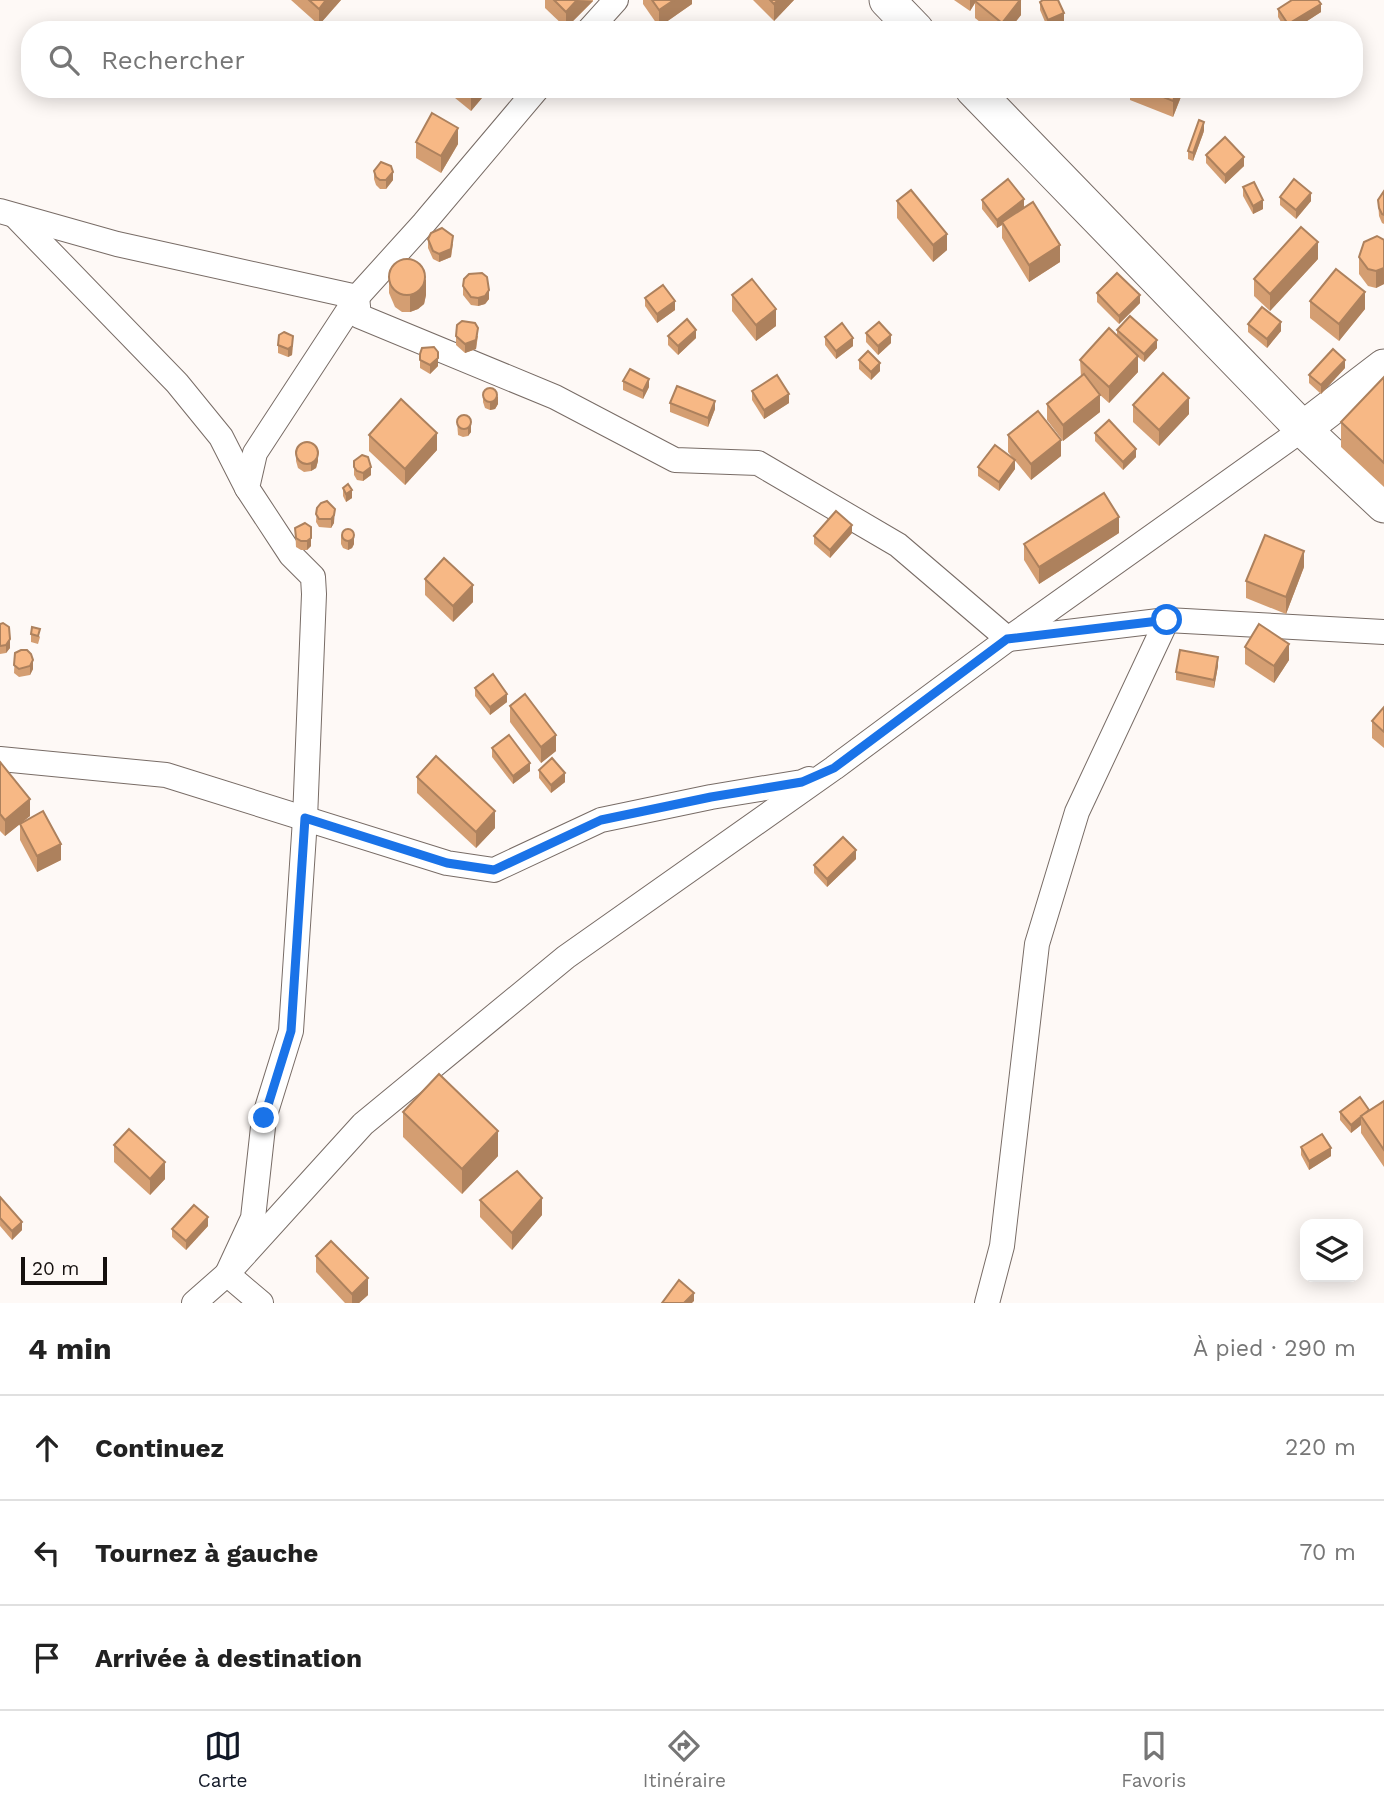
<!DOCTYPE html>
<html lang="fr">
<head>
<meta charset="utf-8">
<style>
  :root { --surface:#fff; --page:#f2f2f2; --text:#222; --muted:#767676; --line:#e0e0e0; --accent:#111827 }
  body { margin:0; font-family:"Work Sans",sans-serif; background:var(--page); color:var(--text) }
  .controls { position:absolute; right:21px; bottom:21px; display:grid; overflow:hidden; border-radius:14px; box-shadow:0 4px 18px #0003 }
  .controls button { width:63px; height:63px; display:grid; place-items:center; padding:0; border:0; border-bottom:2px solid var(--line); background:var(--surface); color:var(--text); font:35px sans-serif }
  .scale { position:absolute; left:21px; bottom:18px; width:86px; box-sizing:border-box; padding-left:7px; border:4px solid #15100e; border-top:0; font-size:19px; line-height:24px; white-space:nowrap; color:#15100e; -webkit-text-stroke:5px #fef9f6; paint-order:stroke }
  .stop { position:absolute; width:21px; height:21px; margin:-16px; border:5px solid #1a73e8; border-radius:50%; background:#fff }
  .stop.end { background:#1a73e8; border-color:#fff; box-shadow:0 2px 7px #0008 }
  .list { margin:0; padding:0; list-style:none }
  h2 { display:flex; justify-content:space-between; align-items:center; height:91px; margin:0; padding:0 28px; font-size:30px }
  h2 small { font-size:23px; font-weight:400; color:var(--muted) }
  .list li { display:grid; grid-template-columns:46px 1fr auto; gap:21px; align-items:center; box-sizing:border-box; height:105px; padding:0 28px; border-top:2px solid var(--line) }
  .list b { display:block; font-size:26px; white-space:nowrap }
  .list em { font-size:23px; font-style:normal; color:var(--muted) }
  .icon { flex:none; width:38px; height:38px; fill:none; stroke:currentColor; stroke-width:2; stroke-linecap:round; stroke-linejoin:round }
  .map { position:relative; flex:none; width:1384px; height:1303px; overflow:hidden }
  .search { position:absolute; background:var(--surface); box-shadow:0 4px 18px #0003; left:21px; right:21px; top:21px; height:77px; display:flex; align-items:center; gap:18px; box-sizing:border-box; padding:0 24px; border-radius:28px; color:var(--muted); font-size:26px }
  .sheet { height:406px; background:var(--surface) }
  nav { display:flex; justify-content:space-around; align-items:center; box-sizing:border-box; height:98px; border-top:2px solid var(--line); background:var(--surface); font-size:19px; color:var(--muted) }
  nav a { display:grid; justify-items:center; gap:4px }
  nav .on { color:var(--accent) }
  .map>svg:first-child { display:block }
</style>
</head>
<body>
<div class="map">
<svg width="1384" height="1303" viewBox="0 0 1384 1303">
  <rect width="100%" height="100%" fill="#fef9f6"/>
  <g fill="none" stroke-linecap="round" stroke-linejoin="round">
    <defs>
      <g id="street">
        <path d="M589,30L616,0"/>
        <path d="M0,211L117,244L357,297L359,316L555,397L675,460L758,463L898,545L1008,639L1167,620L1384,632"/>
        <path d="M15,216L177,383L221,437L247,488"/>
        <path d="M0,759L166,775L447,863L494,870L601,820L711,797L802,782L809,779"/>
        <path d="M194,1303L227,1274L363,1124L566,957L834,768L1008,639L1303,429"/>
        <path d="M261,1303L227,1274L253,1218L264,1118L291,1031L305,819L314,594L313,577L291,555L247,488L255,453L357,297L424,223L537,89"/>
        <path d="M987,1303L1002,1246L1037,944L1077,812L1167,620"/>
      </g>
      <g id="secondary">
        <path d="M887,0L916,30"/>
        <path d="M973,89L1303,429L1384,505"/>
        <path d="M1303,429L1384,367"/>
      </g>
    </defs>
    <!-- street casing -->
    <use href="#street" stroke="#786c66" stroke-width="26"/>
    <!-- secondary casing -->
    <use href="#secondary" stroke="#786c66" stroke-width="37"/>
    <!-- street -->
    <use href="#street" stroke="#fff" stroke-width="24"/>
    <!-- secondary -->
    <use href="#secondary" stroke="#fff" stroke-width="35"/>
  </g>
  <!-- wall -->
  <g fill="#d49e72">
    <path d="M291,0H341L319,25Z"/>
    <path d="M545,0H593V1L566,28L545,8Z"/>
    <path d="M643,0H692V4L659,27L643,4Z"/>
    <path d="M753,0H794L774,21Z"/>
    <path d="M954,0H1021V15L1009,30H990L975,18V3L970,11Z"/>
    <path d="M1040,2L1064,22L1048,29L1040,10Z"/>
    <path d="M1278,9L1321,12L1293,30H1286L1278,17Z"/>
    <path d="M444,89H487V92L471,111Z"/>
    <path d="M1130,89H1184L1173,117L1130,100Z"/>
    <path d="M1236,89H1266L1263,93L1246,96L1238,92Z"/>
    <path d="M1204,131L1193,161L1188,159V151Z"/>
    <path d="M416,142L458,144L441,173L416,158Z"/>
    <path d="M1206,155L1244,166L1225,184L1206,163Z"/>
    <path d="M374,171L393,180L386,189H380L376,185L374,179Z"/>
    <path d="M1243,187L1263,209L1253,214L1243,196Z"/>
    <path d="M1384,191V224L1382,223L1379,216L1378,200Z"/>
    <path d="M1280,197L1311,201L1296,219L1280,205Z"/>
    <path d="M982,200L1024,207L1017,212L1060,262L1029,282L1002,238V225L997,228L982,209Z"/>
    <path d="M897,201L947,250L933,262L897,218Z"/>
    <path d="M428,239L453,244L451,257L439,262L433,259L428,248Z"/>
    <path d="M1384,240V284L1376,288L1368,286L1359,274V257Z"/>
    <path d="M1318,259L1270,311L1254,296V279Z"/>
    <path d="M389,276L426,295L424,304L418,309L410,312H402L395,307L389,293Z"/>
    <path d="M463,286L489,299L485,304L478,306L471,305L463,295Z"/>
    <path d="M1097,293L1140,303L1119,324L1097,302Z"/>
    <path d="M732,295L776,326L756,341L732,311Z"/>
    <path d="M645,298L675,310L657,323L645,306Z"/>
    <path d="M1310,301L1365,309L1339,341L1310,318Z"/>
    <path d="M1248,324L1281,331L1267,348L1248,332Z"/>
    <path d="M1117,330L1157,348L1144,362L1138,357V372L1109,403L1099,394L1100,412L1063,441L1047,420V404L1081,377L1080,360L1117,336Z"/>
    <path d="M866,333L891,343L878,355L866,342Z"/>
    <path d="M456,336H478L476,349L465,353L456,345Z"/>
    <path d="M668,336L696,338L678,355L668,345Z"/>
    <path d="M825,337L853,346L836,359L825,345Z"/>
    <path d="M278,345H293L292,355L288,357L278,353Z"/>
    <path d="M420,354L438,366L430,374L420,368Z"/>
    <path d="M859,360L880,371L871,380L859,369Z"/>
    <path d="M1345,368L1321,394L1309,383V375Z"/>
    <path d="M1384,377V487L1341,447V422Z"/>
    <path d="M623,381L649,387L643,399L623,390Z"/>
    <path d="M752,391L789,403L764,419L752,400Z"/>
    <path d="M483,394L498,404L495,409L490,410L485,408L483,402Z"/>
    <path d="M670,403L715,409L708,427L670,412Z"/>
    <path d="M1133,405L1189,414L1159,446L1133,422Z"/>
    <path d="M460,417L471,432L468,436L463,437L458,435L457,421Z"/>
    <path d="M1095,433L1136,457L1123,470L1095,441Z"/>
    <path d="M369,435L437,450L405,485L369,451Z"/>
    <path d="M1008,435L1061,456L1031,480L1008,452Z"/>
    <path d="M296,453L318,461L316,468L311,471L304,472L298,468L296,461Z"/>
    <path d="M354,461L371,475L363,481L357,480L354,475Z"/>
    <path d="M978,467L1015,469L999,491L978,476Z"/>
    <path d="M343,488L352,498L346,502L343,496Z"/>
    <path d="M321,503L334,523L331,528L319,527L316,522L317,508Z"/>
    <path d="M295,528L311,546L307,550H301L296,547Z"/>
    <path d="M852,533L830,558L814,544V536Z"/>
    <path d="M1119,533L1039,584L1024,560V544Z"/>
    <path d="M341,535L354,544L352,548L348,550L343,548L341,544Z"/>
    <path d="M1304,567L1286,614L1246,598V581Z"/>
    <path d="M425,579L473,602L453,622L425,595Z"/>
    <path d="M0,624L10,648L6,653L0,654Z"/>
    <path d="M32,627L40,637L38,644L31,642V634Z"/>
    <path d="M1245,647L1289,660L1274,683L1245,664Z"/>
    <path d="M15,653L33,669L30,675L19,677L14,673Z"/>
    <path d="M1218,666L1214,688L1176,680V672Z"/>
    <path d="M475,688L507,702L490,715L475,696Z"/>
    <path d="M510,706L556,751L541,763L510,722Z"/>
    <path d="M1384,707V748L1372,738V721Z"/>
    <path d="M492,748L530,771L513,784L492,757Z"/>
    <path d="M0,762L30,816L21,823L61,860L37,872L20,840V824L5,836L0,831Z"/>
    <path d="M539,770L565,782L551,793L539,778Z"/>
    <path d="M417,777L495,828L476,848L417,793Z"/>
    <path d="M856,859L827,887L814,873V865Z"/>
    <path d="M1384,1101V1167L1361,1133V1125L1351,1133L1340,1120V1112L1369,1110Z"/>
    <path d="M403,1112L498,1156L462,1194L403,1137Z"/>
    <path d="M114,1145L165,1179L150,1195L114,1162Z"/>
    <path d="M1301,1147L1331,1156L1309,1170L1301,1155Z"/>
    <path d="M0,1197L22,1230L12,1240L0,1226Z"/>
    <path d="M480,1200L542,1215L512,1250L480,1217Z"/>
    <path d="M208,1226L186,1250L172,1237V1229Z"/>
    <path d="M316,1256L368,1295L359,1303H345L316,1272Z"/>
  </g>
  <!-- shaded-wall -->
  <g fill="#ad815d">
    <path d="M326,0H341L319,25V9Z"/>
    <path d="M577,0L593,1L566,28V12Z"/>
    <path d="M674,0H692V4L659,27V10Z"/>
    <path d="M778,0H794L774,21V4Z"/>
    <path d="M970,0H977L975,1V3L970,11Z"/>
    <path d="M1020,0H1021V15L1009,30H1002V23Z"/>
    <path d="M1321,4V12L1293,30H1288V24Z"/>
    <path d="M1064,13V22L1048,29V20Z"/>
    <path d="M475,89H487V92L471,111V94Z"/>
    <path d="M1178,89H1184L1173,117V101Z"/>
    <path d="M1204,122V131L1193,161V153Z"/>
    <path d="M458,128V144L441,173V156Z"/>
    <path d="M1244,157V166L1225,184V175Z"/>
    <path d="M393,172V180L386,189V180Z"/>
    <path d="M1311,193V201L1296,219V210Z"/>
    <path d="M1024,199V207L1003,224L1002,222V225L997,228V220Z"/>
    <path d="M1263,200V209L1253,214V206Z"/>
    <path d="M947,234V250L933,262V245Z"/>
    <path d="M453,236L451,257L439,262V254Z"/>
    <path d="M1318,242V259L1270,311V294Z"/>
    <path d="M1060,245V262L1029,282V265Z"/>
    <path d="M1384,268V284L1376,288V271Z"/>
    <path d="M426,279V295L424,304L418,309L410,312V296Z"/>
    <path d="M489,290V299L485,304L478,306V298Z"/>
    <path d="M1365,292V309L1339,341V324Z"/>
    <path d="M1140,295V303L1119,324V316Z"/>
    <path d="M675,301V310L657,323V314Z"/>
    <path d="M776,309V326L756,341V325Z"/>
    <path d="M1281,322V331L1267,348V339Z"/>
    <path d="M478,328L476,349L465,353V344Z"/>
    <path d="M696,330V338L678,355V346Z"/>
    <path d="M891,335V343L878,355V346Z"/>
    <path d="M293,336L292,355L288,357V349Z"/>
    <path d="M853,338V346L836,359V351Z"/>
    <path d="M1157,340V348L1144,362V354Z"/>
    <path d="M1138,356V372L1109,403V387Z"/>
    <path d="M438,358V366L430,374V365Z"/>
    <path d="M1345,360V368L1321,394V385Z"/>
    <path d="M880,363V371L871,380V372Z"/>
    <path d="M649,379V387L643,399V391Z"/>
    <path d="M789,394V403L764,419V410Z"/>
    <path d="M1100,395V412L1063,441V425Z"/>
    <path d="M498,396V404L495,409L490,410V402Z"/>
    <path d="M1189,398V414L1159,446V430Z"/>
    <path d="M715,401V409L708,427V418Z"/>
    <path d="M471,424V432L468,436V428Z"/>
    <path d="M437,433V450L405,485V469Z"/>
    <path d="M1061,440V456L1031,480V464Z"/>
    <path d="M1136,449V457L1123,470V462Z"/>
    <path d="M318,453V461L316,468L311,471V463Z"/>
    <path d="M1015,460V469L999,491V482Z"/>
    <path d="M371,467V475L363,481V473Z"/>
    <path d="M352,490V498L346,502V494Z"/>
    <path d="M335,509L334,523L331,528V519Z"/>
    <path d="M1119,517V533L1039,584V567Z"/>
    <path d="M852,525V533L830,558V550Z"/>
    <path d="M354,536V544L352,548L348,550V542Z"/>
    <path d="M311,538V546L307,550V541Z"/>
    <path d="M1304,551V567L1286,614V597Z"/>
    <path d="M473,585V602L453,622V606Z"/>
    <path d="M10,639V648L6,653V645Z"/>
    <path d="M1289,644V660L1274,683V666Z"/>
    <path d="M1218,657V666L1214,688V680Z"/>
    <path d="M33,660V669L30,675V666Z"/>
    <path d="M507,694V702L490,715V707Z"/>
    <path d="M556,735V751L541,763V747Z"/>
    <path d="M530,763V771L513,784V776Z"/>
    <path d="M565,773V782L551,793V785Z"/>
    <path d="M30,799V816L5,836V820Z"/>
    <path d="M495,811V828L476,848V832Z"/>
    <path d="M61,844V860L37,872V856Z"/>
    <path d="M856,850V859L827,887V879Z"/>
    <path d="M1361,1116V1125L1351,1133V1125Z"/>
    <path d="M498,1131V1156L462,1194V1169Z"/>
    <path d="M1331,1148V1156L1309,1170V1161Z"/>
    <path d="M165,1162V1179L150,1195V1179Z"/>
    <path d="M542,1198V1215L512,1250V1233Z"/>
    <path d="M208,1217V1226L186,1250V1241Z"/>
    <path d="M22,1222V1230L12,1240V1231Z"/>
    <path d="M368,1278V1295L359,1303H352V1294Z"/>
    <path d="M694,1293V1301L692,1303H684Z"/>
  </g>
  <!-- building -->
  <g fill="#f7b885" stroke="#ad815d" stroke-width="2">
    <path d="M309,0H326L319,9Z"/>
    <path d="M554,0H577L566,12Z"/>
    <path d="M652,0H674L659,10Z"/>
    <path d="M770,0H778L774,4Z"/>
    <path d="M976,0H1020L1002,23L975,1Z"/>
    <path d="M1043,0H1058L1064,13L1048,20L1040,2Z"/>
    <path d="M1292,0H1318L1321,4L1288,24L1278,9Z"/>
    <path d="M465,89H475L471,94Z"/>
    <path d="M1144,89H1178L1173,101Z"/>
    <path d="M432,113L458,128L441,156L416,142Z"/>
    <path d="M1199,120L1204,122L1193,153L1188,151Z"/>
    <path d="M1225,137L1244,157L1225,175L1206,155Z"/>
    <path d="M381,162L391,166L393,172L386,180H380L376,177L374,171Z"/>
    <path d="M1008,179L1024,199L997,220L982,200Z"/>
    <path d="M1294,179L1311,193L1296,210L1280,197Z"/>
    <path d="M1254,182L1263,200L1253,206L1243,187Z"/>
    <path d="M911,190L947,234L933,245L897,201Z"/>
    <path d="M1384,191V215L1382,214L1379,208L1378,200Z"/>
    <path d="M1033,202L1060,245L1029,265L1002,222Z"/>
    <path d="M1301,227L1318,242L1270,294L1254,279Z"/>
    <path d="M442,228L453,236L451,249L439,254L433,251L428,239L431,233Z"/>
    <path d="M1377,236L1384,240V268L1376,271L1368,269L1359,257L1364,242Z"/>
    <circle cx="407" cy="277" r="18"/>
    <path d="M1336,269L1365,292L1339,324L1310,301Z"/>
    <path d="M482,273L487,277L489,290L485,296L478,298L471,297L463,286L464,279L469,274Z"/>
    <path d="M1117,273L1140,295L1119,316L1097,293Z"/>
    <path d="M752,279L776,309L756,325L732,295Z"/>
    <path d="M663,285L675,301L657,314L645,298Z"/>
    <path d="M1262,307L1281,322L1267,339L1248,324Z"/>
    <path d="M1130,316L1157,340L1144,354L1117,330Z"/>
    <path d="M687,319L696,330L678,346L668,336Z"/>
    <path d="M462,321L475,323L478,328L476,340L465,344L456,336L457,325Z"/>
    <path d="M879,322L891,335L878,346L866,333Z"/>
    <path d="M842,323L853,338L836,351L825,337Z"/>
    <path d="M1109,328L1138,356L1109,387L1080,360Z"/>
    <path d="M284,332L293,336L292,346L288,349L278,345L279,335Z"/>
    <path d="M434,347L438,352V358L430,365L420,360V354L422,348Z"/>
    <path d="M1333,349L1345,360L1321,385L1309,375Z"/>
    <path d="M868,351L880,363L871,372L859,360Z"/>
    <path d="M630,369L649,379L643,391L623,381Z"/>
    <path d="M1163,373L1189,398L1159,430L1133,405Z"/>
    <path d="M1084,374L1100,395L1063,425L1047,404Z"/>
    <path d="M777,375L789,394L764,410L752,391Z"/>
    <path d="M1384,377V463L1341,422Z"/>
    <path d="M677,386L715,401L708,418L670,403Z"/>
    <circle cx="490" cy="395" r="7"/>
    <path d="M401,399L437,433L405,469L369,435Z"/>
    <path d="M1038,411L1061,440L1031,464L1008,435Z"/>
    <circle cx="464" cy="422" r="7"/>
    <path d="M1109,420L1136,449L1123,462L1095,433Z"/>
    <circle cx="307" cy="453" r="11"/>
    <path d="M995,445L1015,460L999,482L978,467Z"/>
    <path d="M362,455L368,457L371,467L363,473L357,471L354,467V461Z"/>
    <path d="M348,484L352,490L346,494L343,488Z"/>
    <path d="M1104,493L1119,517L1039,567L1024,544Z"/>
    <path d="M327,501L335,509L334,515L331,519H319L316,514L317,508L321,503Z"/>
    <path d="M836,511L852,525L830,550L814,536Z"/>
    <path d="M305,523L311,527V538L307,541H301L296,538L295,528Z"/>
    <circle cx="348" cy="535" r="6"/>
    <path d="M1265,535L1304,551L1286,597L1246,581Z"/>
    <path d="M444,558L473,585L453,606L425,579Z"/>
    <path d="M3,623L9,627L10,639L6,645L0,646V624Z"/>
    <path d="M1259,624L1289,644L1274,666L1245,647Z"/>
    <path d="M32,627L40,629L38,636L31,634Z"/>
    <path d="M21,650H27L31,654L33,660L30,666L19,669L14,665L15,653Z"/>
    <path d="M1180,650L1218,657L1214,680L1176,672Z"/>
    <path d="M493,674L507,694L490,707L475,688Z"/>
    <path d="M525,694L556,735L541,747L510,706Z"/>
    <path d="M1384,707V732L1372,721Z"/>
    <path d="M509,735L530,763L513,776L492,748Z"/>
    <path d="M436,756L495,811L476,832L417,777Z"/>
    <path d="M552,758L565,773L551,785L539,770Z"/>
    <path d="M0,762L30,799L5,820L0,814Z"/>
    <path d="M43,811L61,844L37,856L20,824Z"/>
    <path d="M843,837L856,850L827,879L814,865Z"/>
    <path d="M439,1074L498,1131L462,1169L403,1112Z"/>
    <path d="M1360,1097L1369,1110L1351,1125L1340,1112Z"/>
    <path d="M1384,1101V1150L1361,1116Z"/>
    <path d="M129,1129L165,1162L150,1179L114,1145Z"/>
    <path d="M1322,1134L1331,1148L1309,1161L1301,1147Z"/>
    <path d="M517,1171L542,1198L512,1233L480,1200Z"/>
    <path d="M0,1197L22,1222L12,1231L0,1218Z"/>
    <path d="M194,1205L208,1217L186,1241L172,1229Z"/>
    <path d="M331,1241L368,1278L352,1294L316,1256Z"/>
    <path d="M679,1280L694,1293L684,1303H662Z"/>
  </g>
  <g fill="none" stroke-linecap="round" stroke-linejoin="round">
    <!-- route -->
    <path stroke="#1a73e8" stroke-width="9" d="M264,1118L291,1031L305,818L447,863L494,870L601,820L711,797L802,782L834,768L1007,639L1167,620"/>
  </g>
</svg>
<div class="controls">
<button><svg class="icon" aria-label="layers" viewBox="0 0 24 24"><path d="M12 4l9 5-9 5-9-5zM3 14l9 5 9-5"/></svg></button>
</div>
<div class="scale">20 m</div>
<div class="stop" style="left:1167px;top:620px"></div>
<div class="stop end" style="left:264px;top:1118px"></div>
<div class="search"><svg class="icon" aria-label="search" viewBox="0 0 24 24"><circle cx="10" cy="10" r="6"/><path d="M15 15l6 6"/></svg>Rechercher</div>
</div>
<section class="sheet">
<h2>4 min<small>À pied · 290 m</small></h2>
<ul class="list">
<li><svg class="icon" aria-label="ahead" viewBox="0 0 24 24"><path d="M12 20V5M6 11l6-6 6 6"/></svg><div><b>Continuez</b></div><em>220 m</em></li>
<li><svg class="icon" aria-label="left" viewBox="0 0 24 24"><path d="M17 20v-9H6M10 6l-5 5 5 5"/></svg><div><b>Tournez à gauche</b></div><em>70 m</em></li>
<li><svg class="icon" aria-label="arrive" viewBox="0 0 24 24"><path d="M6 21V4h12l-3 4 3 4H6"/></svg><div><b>Arrivée à destination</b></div></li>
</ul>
</section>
<nav>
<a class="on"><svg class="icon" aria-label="map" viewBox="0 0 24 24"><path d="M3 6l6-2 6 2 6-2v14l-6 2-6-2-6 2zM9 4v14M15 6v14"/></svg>Carte</a>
<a><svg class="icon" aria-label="directions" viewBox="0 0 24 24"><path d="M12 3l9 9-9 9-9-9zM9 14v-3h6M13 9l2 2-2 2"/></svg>Itinéraire</a>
<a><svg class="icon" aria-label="saved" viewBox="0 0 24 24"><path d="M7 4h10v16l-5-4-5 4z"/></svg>Favoris</a>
</nav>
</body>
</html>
